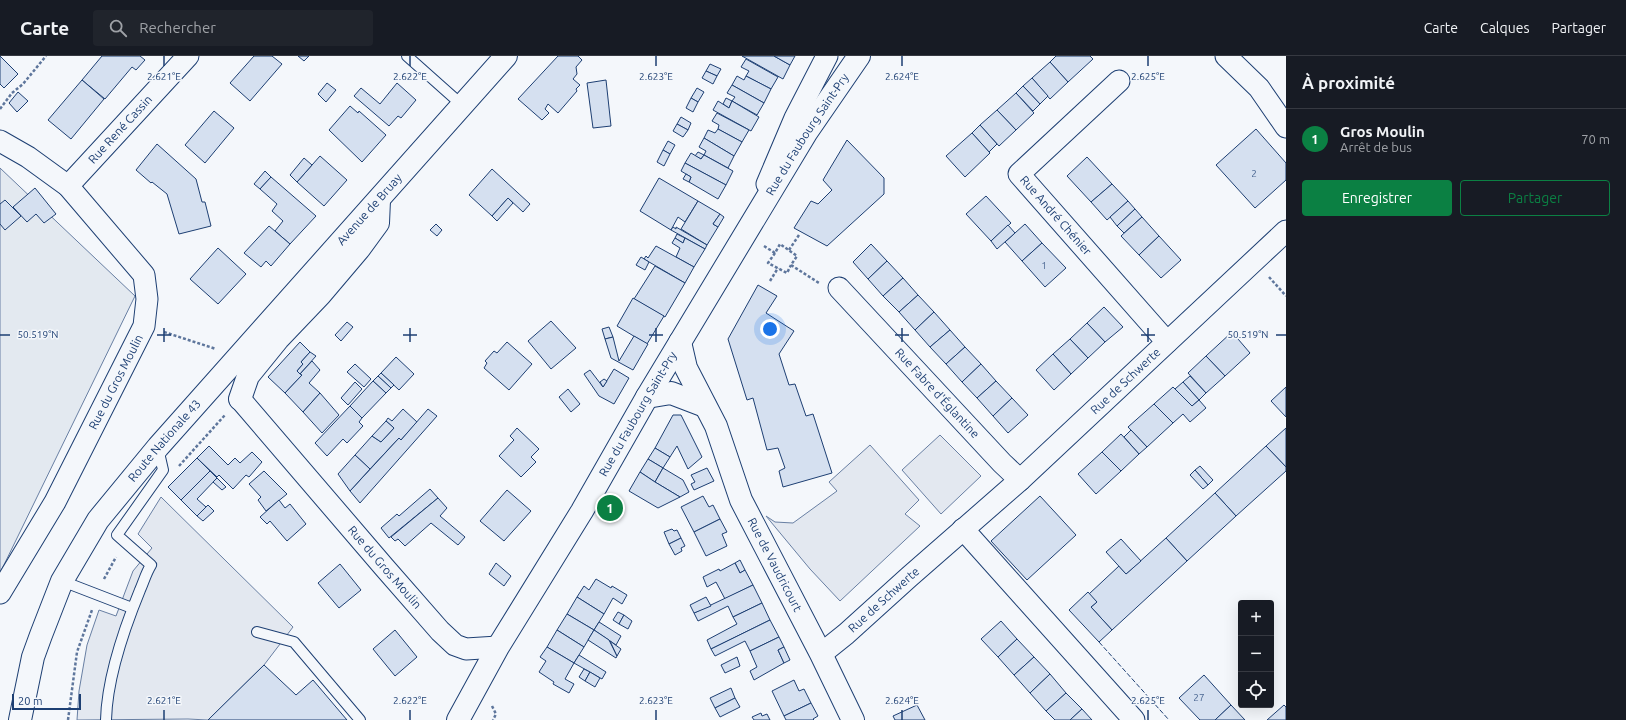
<!DOCTYPE html>
<html lang="fr">
<head>
<meta charset="utf-8">
<style>
  :root { --surface:#171b24; --page:#20242c; --text:#f1f3f6; --muted:#9ea1a6; --line:#363941; --accent:#0b8043 }
  body { margin:0; font-family:Ubuntu,sans-serif; background:var(--page); color:var(--text) }
  .controls { position:absolute; right:12px; bottom:12px; display:grid; overflow:hidden; border-radius:4px; box-shadow:0 4px 16px #0002 }
  .controls button { width:36px; height:36px; display:grid; place-items:center; padding:0; border:0; border-bottom:1px solid var(--line); background:var(--surface); color:var(--text); font:20px sans-serif }
  .scale { position:absolute; left:12px; bottom:10px; width:69px; box-sizing:border-box; padding-left:4px; border:2px solid #1d3f73; border-top:0; font-size:11px; line-height:14px; white-space:nowrap; color:#1d3f73; -webkit-text-stroke:3px #f4f7fb; paint-order:stroke }
  .you { position:absolute; left:770px; top:273px; width:14px; height:14px; margin:-10px; border:3px solid #fff; border-radius:50%; background:#1a73e8; box-shadow:0 0 0 6px #1a73e833 }
  .badge { display:grid; place-items:center; width:26px; height:26px; border-radius:50%; background:var(--accent); color:#fff; font-size:13px; font-weight:700 }
  .pin { position:absolute; translate:-50% -50%; border:2px solid #fff; box-shadow:0 1px 4px #0006 }
  .list { margin:0; padding:0; list-style:none }
  h2 { display:flex; justify-content:space-between; align-items:center; height:52px; margin:0; padding:0 16px; font-size:17px }
  h2 small { font-size:13px; font-weight:400; color:var(--muted) }
  .list li { display:grid; grid-template-columns:26px 1fr auto; gap:12px; align-items:center; box-sizing:border-box; height:60px; padding:0 16px; border-top:1px solid var(--line) }
  .list b { display:block; font-size:15px; white-space:nowrap }
  .list p { margin:0; font-size:13px; white-space:nowrap; color:var(--muted) }
  .list em { font-size:13px; font-style:normal; color:var(--muted) }
  .actions { display:flex; gap:8px; padding:12px 16px }
  .actions a { flex:1; padding:9px 0; border:1px solid var(--accent); border-radius:4px; text-align:center; font-size:14px; color:var(--accent) }
  .actions .main { background:var(--accent); color:#fff }
  .icon { flex:none; width:22px; height:22px; fill:none; stroke:currentColor; stroke-width:2; stroke-linecap:round; stroke-linejoin:round }
  .map { position:relative; flex:none; width:1286px; height:664px; overflow:hidden }
  header { display:flex; align-items:center; gap:24px; box-sizing:border-box; height:56px; padding:0 20px; background:var(--surface); border-bottom:1px solid var(--line) }
  header strong { font-size:19px }
  nav { display:flex; gap:22px; margin-inline-start:auto; font-size:14px }
  .search { width:280px; height:36px; background:var(--page); display:flex; align-items:center; gap:10px; box-sizing:border-box; padding:0 14px; border-radius:4px; color:var(--muted); font-size:15px }
  main { display:flex }
  aside { flex:1; background:var(--surface) }
  .map>svg:first-child { display:block }
</style>
</head>
<body>
<header>
<strong>Carte</strong>
<div class="search"><svg class="icon" aria-label="search" viewBox="0 0 24 24"><circle cx="10" cy="10" r="6"/><path d="M15 15l6 6"/></svg>Rechercher</div>
<nav><a>Carte</a><a>Calques</a><a>Partager</a></nav>
</header>
<main>
<div class="map">
<svg width="1286" height="664" viewBox="0 0 1286 664">
  <rect width="100%" height="100%" fill="#f4f7fb"/>
  <!-- green -->
  <path fill="#e3e9f0" stroke="#687fa3" d="M0,112L135,240L0,517Z"/>
  <!-- parking -->
  <g fill="#e3e8f0" stroke="#687fa3">
    <path d="M940,379L981,420L941,458L902,414Z"/>
    <path d="M870,389L919,444L905,458L920,470L840,545L810,513L766,460L775,466L793,467L837,435L829,426Z"/>
    <path d="M161,441L293,571L264,609L208,664L188,663L77,664L79,635L87,589L99,554L116,560L133,515L152,492L138,478Z"/>
  </g>
  <!-- building -->
  <g fill="#d5e0f0" stroke="#1d3f73">
    <path d="M0,0L18,18L4,32L0,28Z"/>
    <path d="M102,0H140L145,4L136,14L132,11L105,43L82,24Z"/>
    <path d="M254,0H272L282,8L250,45L230,27Z"/>
    <path d="M298,0H309L304,5Z"/>
    <path d="M558,0H578L582,4L576,11L577,18L573,23L580,29L576,33L577,35L558,57L548,48L545,53L549,57L542,64L518,43Z"/>
    <path d="M742,0H774L790,9L783,23Z"/>
    <path d="M774,0H795L790,9Z"/>
    <path d="M1056,0H1090L1093,3L1068,26L1050,6Z"/>
    <path d="M746,3L778,21L771,33L746,20L749,15L741,11Z"/>
    <path d="M1050,6L1068,26L1050,43L1032,22Z"/>
    <path d="M710,8L721,13L717,20L706,15Z"/>
    <path d="M706,15L717,20L713,28L702,22Z"/>
    <path d="M737,20L744,24L746,20L771,33L764,47L732,29Z"/>
    <path d="M1032,22L1048,40L1040,48L1023,30Z"/>
    <path d="M82,24L104,43L71,83L48,64Z"/>
    <path d="M606,24L611,70L593,72L587,27Z"/>
    <path d="M327,27L336,34L326,46L318,38Z"/>
    <path d="M397,27L416,44L401,62L398,60L389,70L354,40L361,32L380,48Z"/>
    <path d="M732,29L764,47L757,59L732,45L735,41L727,37Z"/>
    <path d="M1023,30L1040,48L1033,55L1016,37Z"/>
    <path d="M697,32L704,36L698,46L691,42Z"/>
    <path d="M18,36L28,45L17,56L9,47Z"/>
    <path d="M1016,37L1034,57L1016,74L997,54Z"/>
    <path d="M691,42L698,46L693,56L686,52Z"/>
    <path d="M726,42L732,45L729,52L723,48Z"/>
    <path d="M718,45L729,52L732,45L759,61L751,75L713,54Z"/>
    <path d="M350,50L358,57L359,55L386,79L362,106L329,74Z"/>
    <path d="M997,54L1016,74L999,90L980,69Z"/>
    <path d="M214,55L234,72L205,107L185,89Z"/>
    <path d="M717,57L749,74L742,86L718,73L719,69L712,65Z"/>
    <path d="M681,61L691,67L688,74L677,68Z"/>
    <path d="M677,68L688,74L683,81L673,75Z"/>
    <path d="M980,69L997,88L989,96L972,77Z"/>
    <path d="M718,73L742,86L734,100L704,82L708,74L715,77Z"/>
    <path d="M1256,73L1286,107V124L1255,152L1216,109Z"/>
    <path d="M972,77L990,97L965,121L946,100Z"/>
    <path d="M704,82L734,100L728,112L704,99L706,95L699,91Z"/>
    <path d="M847,84L884,122V138L827,190L794,172L811,145L818,148L832,134L823,124Z"/>
    <path d="M668,85L675,89L670,98L663,94Z"/>
    <path d="M157,88L196,123L202,146H205L211,170L179,178L167,138L152,126L151,127L136,114Z"/>
    <path d="M663,94L670,98L664,110L657,106Z"/>
    <path d="M698,96L704,99L701,103L695,100Z"/>
    <path d="M691,97L701,103L704,99L733,115L726,129L685,107Z"/>
    <path d="M320,100L347,124L324,150L297,126Z"/>
    <path d="M1087,101L1112,128L1091,146L1067,120Z"/>
    <path d="M304,102L312,109L297,126L290,119Z"/>
    <path d="M685,107L726,129L718,143L689,126L691,121L681,115Z"/>
    <path d="M492,113L530,148L523,156L508,142L492,160L469,139Z"/>
    <path d="M265,115L271,121L260,133L254,128Z"/>
    <path d="M686,118L691,121L689,126L683,123Z"/>
    <path d="M271,121L316,160L290,188L275,175L283,165L272,155L277,148L260,133Z"/>
    <path d="M659,122L698,145L685,166L678,161L671,174L640,155Z"/>
    <path d="M1112,128L1128,145L1107,164L1091,146Z"/>
    <path d="M35,132L56,158L44,167L36,158L27,166L13,151Z"/>
    <path d="M986,140L1011,167L991,185L966,158Z"/>
    <path d="M508,142L513,147L497,165L492,160Z"/>
    <path d="M5,144L21,160L5,174L0,168V148Z"/>
    <path d="M698,145L720,158L713,168L718,171L707,189L681,173Z"/>
    <path d="M1128,145L1135,153L1117,170L1110,161Z"/>
    <path d="M1135,153L1142,161L1124,177L1117,170Z"/>
    <path d="M720,158L724,161L718,171L713,168Z"/>
    <path d="M1142,161L1159,180L1139,199L1121,180Z"/>
    <path d="M436,168L442,174L437,180L430,174Z"/>
    <path d="M1025,168L1042,187L1022,205L1005,186Z"/>
    <path d="M1008,169L1015,177L997,193L991,185Z"/>
    <path d="M269,170L290,188L271,210L266,205L261,211L244,197Z"/>
    <path d="M673,171L676,173V171L707,189L705,193L671,174Z"/>
    <path d="M677,178L685,182L683,187L675,182Z"/>
    <path d="M1159,180L1181,204L1161,222L1139,199Z"/>
    <path d="M675,182L683,187L685,182L705,193L694,211L676,201L680,192L672,187Z"/>
    <path d="M1042,187L1066,212L1045,231L1022,205Z"/>
    <path d="M871,188L887,205L868,223L853,206Z"/>
    <path d="M656,190L694,211L685,227L644,203L646,200L648,202Z"/>
    <path d="M218,192L246,218L218,248L190,223Z"/>
    <path d="M641,201L649,206L645,214L636,209Z"/>
    <path d="M887,205L903,222L883,240L868,223Z"/>
    <path d="M655,210L685,227L665,261L634,243Z"/>
    <path d="M903,222L918,239L899,256L883,240Z"/>
    <path d="M758,229L777,240L766,257L794,275L779,298L789,329L795,328L806,360L813,358L832,417L783,431L779,415L785,412L778,392L767,394L753,342L747,344L728,283Z"/>
    <path d="M918,239L934,256L915,274L899,256Z"/>
    <path d="M633,242L664,260L647,288L617,270Z"/>
    <path d="M1104,251L1123,271L1105,286L1087,267Z"/>
    <path d="M934,256L950,274L930,291L915,274Z"/>
    <path d="M551,265L576,292L551,313L528,285Z"/>
    <path d="M347,266L353,271L341,285L335,279Z"/>
    <path d="M1087,267L1105,286L1088,302L1070,283Z"/>
    <path d="M609,271L613,281L605,283L602,273Z"/>
    <path d="M950,274L965,291L946,308L930,291Z"/>
    <path d="M1232,276L1250,297L1225,320L1206,300Z"/>
    <path d="M634,280L648,288L633,314L611,302L605,283L613,281L619,305Z"/>
    <path d="M1070,283L1088,302L1071,318L1053,298Z"/>
    <path d="M300,286L310,296L301,306L303,308L297,315L302,319L285,337L268,321Z"/>
    <path d="M507,286L532,308L509,334L484,312L487,307L485,305L494,295L497,297Z"/>
    <path d="M965,291L981,308L962,326L946,308Z"/>
    <path d="M310,296L316,300L300,318L297,315L303,308L301,306Z"/>
    <path d="M1053,298L1071,318L1054,334L1036,314Z"/>
    <path d="M1206,300L1225,320L1206,337L1188,317Z"/>
    <path d="M396,301L414,318L399,334L381,317Z"/>
    <path d="M312,305L320,314L309,327L320,337L303,356L285,337L302,319L300,318Z"/>
    <path d="M355,308L371,323L364,331L347,316Z"/>
    <path d="M981,308L996,325L977,342L962,326Z"/>
    <path d="M614,313L629,322L614,348L599,340L584,318L590,314L603,331Z"/>
    <path d="M381,317L394,329L391,332L378,320Z"/>
    <path d="M378,320L391,332L386,337L373,325Z"/>
    <path d="M1190,320L1206,337L1199,344L1183,326Z"/>
    <path d="M604,323L607,325L603,331L600,326Z"/>
    <path d="M373,325L386,337L362,362L350,350Z"/>
    <path d="M996,325L1012,342L993,360L977,342Z"/>
    <path d="M355,326L362,333L348,349L341,342Z"/>
    <path d="M1183,326L1199,344L1192,350L1175,333Z"/>
    <path d="M1173,331L1192,350L1199,344L1206,352L1190,366L1183,358L1173,367L1154,348Z"/>
    <path d="M1286,331V361L1271,345Z"/>
    <path d="M568,333L580,348L571,356L559,341Z"/>
    <path d="M320,337L339,359L322,377L303,356Z"/>
    <path d="M1012,342L1028,359L1008,377L993,360Z"/>
    <path d="M1154,348L1173,367L1147,391L1128,371Z"/>
    <path d="M350,350L362,362L359,366L363,370L347,387L343,383L327,400L315,387Z"/>
    <path d="M403,353L417,366L401,384L399,382L370,413L355,399L372,380L381,386L394,372L386,365L388,362L392,365Z"/>
    <path d="M428,353L437,360L360,447L350,435L399,382L401,384Z"/>
    <path d="M673,359H681L702,401L688,413L677,390L670,401L655,392Z"/>
    <path d="M386,365L394,372L381,386L372,380Z"/>
    <path d="M517,372L539,393L531,401L536,406L521,421L499,400L514,384L510,380Z"/>
    <path d="M1286,372V411L1266,390Z"/>
    <path d="M1131,374L1147,391L1139,398L1124,381Z"/>
    <path d="M1121,378L1139,398L1121,415L1102,396Z"/>
    <path d="M209,390L228,409L235,402L240,407L252,396L262,406L249,421L246,419L233,433L219,419L217,421L197,402Z"/>
    <path d="M1266,390L1286,411V415L1236,460L1215,437Z"/>
    <path d="M655,392L670,401L663,412L648,403Z"/>
    <path d="M1102,396L1121,415L1096,438L1078,418Z"/>
    <path d="M355,399L370,413L350,435L338,418Z"/>
    <path d="M197,402L210,415L181,444L168,431Z"/>
    <path d="M648,403L663,412L655,426L640,416Z"/>
    <path d="M1200,410L1213,424L1208,429L1195,414Z"/>
    <path d="M663,412L683,424L689,436L680,441L655,426Z"/>
    <path d="M707,412L714,425L694,434L691,428L695,426L691,419Z"/>
    <path d="M1195,414L1208,429L1203,433L1190,419Z"/>
    <path d="M210,415L217,422L197,443L206,451L197,460L181,444Z"/>
    <path d="M264,415L287,438L266,455L258,444L261,441L249,428Z"/>
    <path d="M640,416L655,426L680,441L658,452L629,435Z"/>
    <path d="M217,422L226,431L222,434L213,426Z"/>
    <path d="M430,433L438,442L389,482L381,472L397,458L399,460Z"/>
    <path d="M507,434L531,455L504,485L480,465Z"/>
    <path d="M1215,437L1236,460L1187,505L1166,482Z"/>
    <path d="M703,440L709,451L713,449L720,463L694,476L681,451Z"/>
    <path d="M1040,440L1076,479L1027,524L991,485Z"/>
    <path d="M438,442L447,452L440,460L465,481L458,489L431,467L405,490L398,483L395,485L391,481Z"/>
    <path d="M279,444L285,452L290,448L306,468L287,485L270,465L267,468L260,461Z"/>
    <path d="M208,449L214,455L203,465L197,460Z"/>
    <path d="M720,463L727,476L722,478L727,490L706,500L694,476Z"/>
    <path d="M672,473L674,475L677,474L681,482L669,488L664,476Z"/>
    <path d="M681,482L685,490L681,492L682,495L675,499L669,488Z"/>
    <path d="M1166,482L1187,505L1112,574L1091,551L1097,546L1089,538L1119,510L1126,518Z"/>
    <path d="M1121,483L1141,505L1126,518L1106,496Z"/>
    <path d="M740,504L745,514L740,517L735,507Z"/>
    <path d="M496,507L511,520L504,530L489,518Z"/>
    <path d="M735,507L740,517L745,514L753,529L725,543L716,526L707,531L703,521L719,513L720,515Z"/>
    <path d="M340,508L361,534L339,552L318,527Z"/>
    <path d="M596,523L611,532L612,530L627,539L622,548L613,542L604,558L577,541L584,530L589,534Z"/>
    <path d="M753,529L762,547L733,561L728,550L698,565L694,557Z"/>
    <path d="M1088,536L1097,546L1091,551L1112,574L1099,586L1069,554Z"/>
    <path d="M577,541L604,558L594,574L567,558Z"/>
    <path d="M706,541L711,550L694,557L690,549Z"/>
    <path d="M762,547L770,564L711,593L707,584L737,568L733,561Z"/>
    <path d="M618,556L624,559L619,568L613,564Z"/>
    <path d="M567,558L594,574L584,591L557,574Z"/>
    <path d="M624,559L632,565L628,573L619,568Z"/>
    <path d="M770,564L779,581L750,595L745,585L715,600L711,593Z"/>
    <path d="M1001,565L1017,583L998,601L981,583Z"/>
    <path d="M599,566L621,580L616,589L594,574Z"/>
    <path d="M395,574L417,601L395,620L373,593Z"/>
    <path d="M557,574L584,591L574,607L547,591Z"/>
    <path d="M594,574L609,584L617,600L616,602L588,584Z"/>
    <path d="M779,581L784,591L778,594L784,607L754,624L750,615L757,611L750,595Z"/>
    <path d="M1017,583L1034,601L1014,619L998,601Z"/>
    <path d="M610,585L621,593L617,600Z"/>
    <path d="M547,591L574,607L565,623L574,628L569,637L553,628L554,626L539,616L546,605L540,601Z"/>
    <path d="M784,591L790,604L784,607L778,594Z"/>
    <path d="M579,599L606,616L602,623L574,607Z"/>
    <path d="M737,601L740,610L725,617L721,609Z"/>
    <path d="M1034,601L1050,618L1030,637L1014,619Z"/>
    <path d="M264,609L296,639L313,624L347,664H208Z"/>
    <path d="M584,613L590,616L585,625L579,621Z"/>
    <path d="M590,616L600,622L595,631L585,625Z"/>
    <path d="M1050,618L1066,637L1046,655L1030,637Z"/>
    <path d="M1204,619L1231,649L1215,664H1200L1179,642Z"/>
    <path d="M794,624L799,635L804,633L811,647L784,660L772,635Z"/>
    <path d="M731,632L735,642L715,652L710,642Z"/>
    <path d="M1066,637L1082,653L1070,664H1055L1046,655Z"/>
    <path d="M735,642L740,651L720,661L715,652Z"/>
    <path d="M811,647L818,660L813,663L814,664H786L784,660Z"/>
    <path d="M917,649L925,664H895L893,660Z"/>
    <path d="M1231,649L1245,664H1215Z"/>
    <path d="M1284,649L1286,651V664H1267Z"/>
    <path d="M1082,653L1092,664H1070Z"/>
    <path d="M761,657L762,660L767,658L770,664H754L752,661Z"/>
  </g>
  <g fill="none" stroke-linecap="round" stroke-linejoin="round">
    <defs>
      <g id="service">
        <path d="M407,0L462,49"/>
        <path d="M62,525L132,552"/>
        <path d="M257,576L294,586L360,664"/>
        <path d="M106,664C107,622 124,573 140,534C144,525 146,517 151,509L117,479L163,414L158,392"/>
      </g>
      <g id="minor">
        <path d="M1226,0L1259,32L1286,71"/>
        <path id="s1" d="M1119,25L1019,118L1167,286"/>
        <path d="M0,85L28,101L68,130L144,219L147,243L144,270L55,446L0,537"/>
        <path d="M767,128L795,62L827,0"/>
        <path id="s2" d="M68,130L188,0"/>
        <path id="s3" d="M839,232L1002,407L1020,424"/>
        <path id="s4" d="M240,343L384,511L440,575L455,589L466,593L498,591"/>
        <path d="M963,473L1134,664"/>
        <path id="s5" d="M821,598L846,578L909,521L1020,424L1286,175"/>
      </g>
      <g id="tertiary">
        <path id="s6" d="M680,286L686,312L716,370L741,444L821,598L853,664"/>
        <path d="M647,341L671,337L705,350"/>
      </g>
      <g id="primary">
        <path d="M240,343L248,320L278,283L320,239L359,193L378,167L379,144"/>
        <path id="s7" d="M20,664L33,601L41,579L62,525L98,464L158,391L506,0"/>
        <path id="s8" d="M458,664L498,591L582,455L647,341L806,77L859,0"/>
      </g>
    </defs>
    <!-- service casing -->
    <use href="#service" stroke="#1d3f73" stroke-width="12"/>
    <!-- minor casing -->
    <use href="#minor" stroke="#1d3f73" stroke-width="23"/>
    <!-- tertiary casing -->
    <use href="#tertiary" stroke="#1d3f73" stroke-width="24"/>
    <!-- primary casing -->
    <use href="#primary" stroke="#1d3f73" stroke-width="24"/>
    <!-- path -->
    <g stroke="#5e769c" stroke-width="2.5" stroke-dasharray="3 2" stroke-linecap="butt">
      <path d="M0,53L12,37L23,28L46,0"/>
      <path d="M764,190L775,197L780,188L797,200L791,209L819,227"/>
      <path d="M789,194L799,179"/>
      <path d="M775,197L768,207L787,217L791,209"/>
      <path d="M1269,221L1286,240"/>
      <path d="M770,225L778,212"/>
      <path d="M164,276L216,293"/>
      <path d="M179,410L225,359"/>
      <path d="M104,523L116,501"/>
      <path d="M492,650L496,658L493,664"/>
      <path d="M68,664L77,596L92,554"/>
    </g>
    <!-- service -->
    <use href="#service" stroke="#f4f7fb" stroke-width="10"/>
    <!-- minor -->
    <use href="#minor" stroke="#f4f7fb" stroke-width="21"/>
    <!-- tertiary -->
    <use href="#tertiary" stroke="#f4f7fb" stroke-width="22"/>
    <!-- primary -->
    <use href="#primary" stroke="#f4f7fb" stroke-width="22"/>
    <!-- fence -->
    <path stroke="#1d3f73" stroke-width="1" stroke-dasharray="5 2" stroke-linecap="butt" d="M1099,586L1169,664"/>
  </g>
  <!-- ticks -->
  <path fill="none" stroke="#1d3f73" stroke-width="1.5" d="M164,0V10M410,0V10M656,0V10M902,0V10M1148,0V10M164,272V286M410,272V286M656,272V286M902,272V286M1148,272V286M0,279H10M157,279H171M403,279H417M649,279H663M895,279H909M1141,279H1155M1276,279H1286M164,654V664M410,654V664M656,654V664M902,654V664M1148,654V664"/>
  <g text-anchor="middle" stroke-width="3" stroke-linejoin="round" paint-order="stroke">
    <!-- number labels -->
    <g font-size="10" fill="#4b6792">
      <text x="1254" y="121">2</text>
      <text x="1044" y="213">1</text>
      <text x="1199" y="645">27</text>
    </g>
    <!-- street labels -->
    <g font-size="12" fill="#1d3f73" stroke="#f4f7fb">
      <text dy="4" stroke="none"><textPath href="#s2" startOffset="77">Rue René Cassin</textPath></text>
      <text dy="4" stroke="none"><textPath href="#s8" startOffset="682">Rue du Faubourg Saint-Pry</textPath></text>
      <text dy="4" stroke="none"><textPath href="#s7" startOffset="629">Avenue de Bruay</textPath></text>
      <text dy="4" stroke="none"><textPath href="#s1" startOffset="192">Rue André Chénier</textPath></text>
      <text dy="4" stroke="none"><textPath href="#s5" startOffset="409">Rue de Schwerte</textPath></text>
      <text transform="translate(116 326) rotate(-63)" y="4">Rue du Gros Moulin</text>
      <text dy="4" stroke="none"><textPath href="#s3" startOffset="144">Rue Fabre d'Églantine</textPath></text>
      <text dy="4" stroke="none"><textPath href="#s8" startOffset="355">Rue du Faubourg Saint-Pry</textPath></text>
      <text dy="4" stroke="none"><textPath href="#s7" startOffset="320">Route Nationale 43</textPath></text>
      <text dy="4" stroke="none"><textPath href="#s6" startOffset="243">Rue de Vaudricourt</textPath></text>
      <text dy="4" stroke="none"><textPath href="#s4" startOffset="222">Rue du Gros Moulin</textPath></text>
      <text dy="4" stroke="none"><textPath href="#s5" startOffset="83">Rue de Schwerte</textPath></text>
    </g>
  </g>
  <g font-size="10" text-anchor="middle" fill="#1d3f73" stroke="#f4f7fb" stroke-width="3" stroke-linejoin="round" paint-order="stroke">
    <text x="164" y="24">2.621°E</text>
    <text x="410" y="24">2.622°E</text>
    <text x="656" y="24">2.623°E</text>
    <text x="902" y="24">2.624°E</text>
    <text x="1148" y="24">2.625°E</text>
    <text x="38" y="282">50.519°N</text>
    <text x="1248" y="282">50.519°N</text>
    <text x="164" y="648">2.621°E</text>
    <text x="410" y="648">2.622°E</text>
    <text x="656" y="648">2.623°E</text>
    <text x="902" y="648">2.624°E</text>
    <text x="1148" y="648">2.625°E</text>
  </g>
</svg>
<div class="controls">
<button>+</button>
<button>−</button>
<button><svg class="icon" aria-label="locate" viewBox="0 0 24 24"><circle cx="12" cy="12" r="6"/><path d="M12 2v4M12 18v4M2 12h4M18 12h4"/></svg></button>
</div>
<div class="scale">20 m</div>
<div class="you"></div>
<div class="pin badge" style="left:610px;top:452px">1</div>
</div>
<aside>
<h2>À proximité<small></small></h2>
<ul class="list">
<li><span class="badge">1</span><div><b>Gros Moulin</b><p>Arrêt de bus</p></div><em>70 m</em></li>
</ul>
<div class="actions"><a class="main">Enregistrer</a><a>Partager</a></div>
</aside>
</main>
</body>
</html>
